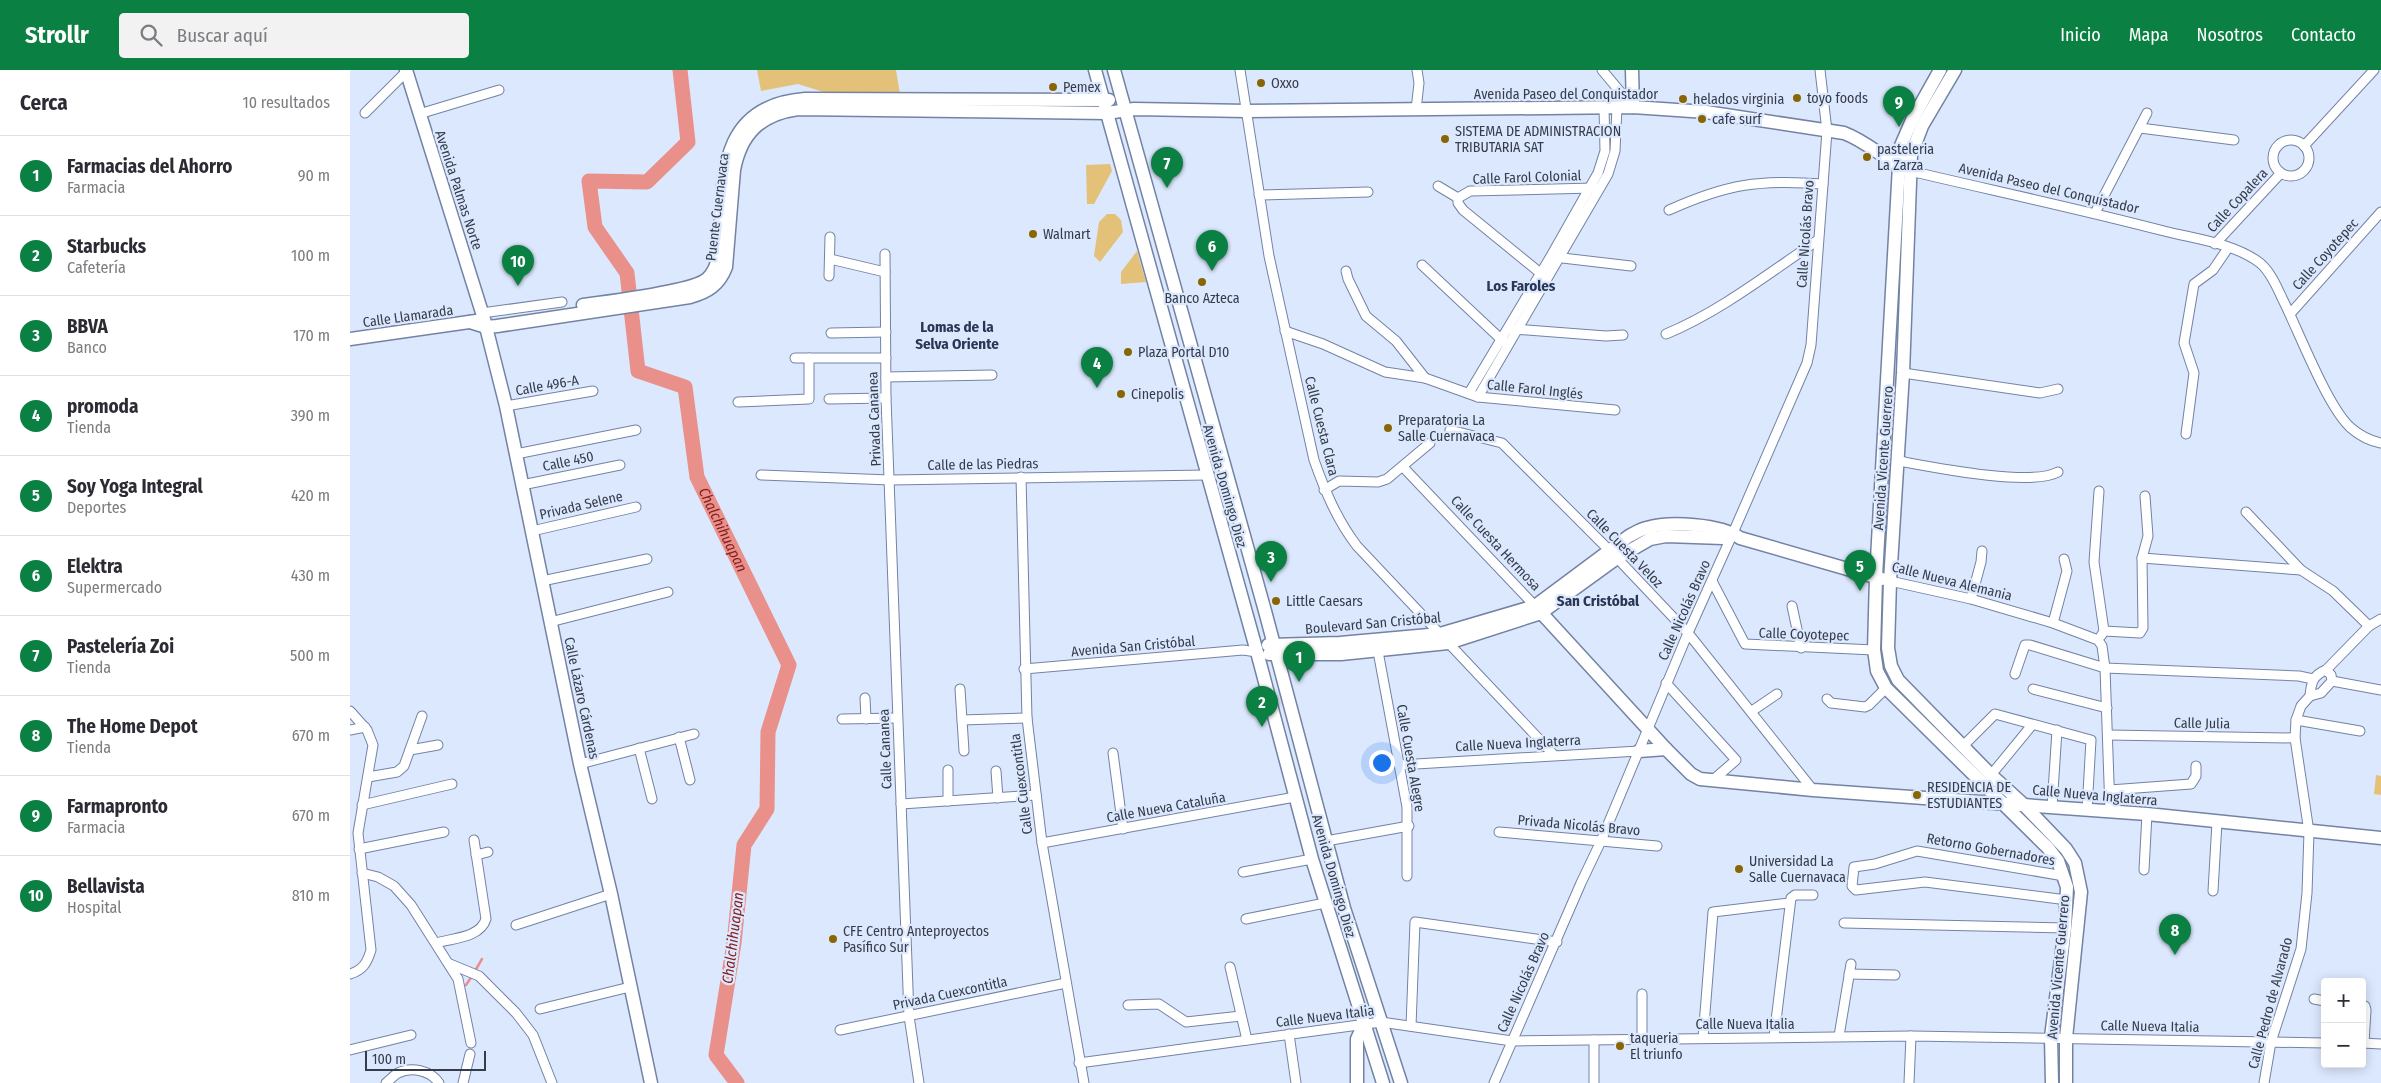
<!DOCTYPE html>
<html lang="es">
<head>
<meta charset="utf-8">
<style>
  :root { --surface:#fff; --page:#f2f2f3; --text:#2b2b33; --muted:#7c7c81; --line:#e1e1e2; --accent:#0b8043 }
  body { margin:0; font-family:"Fira Sans Condensed",sans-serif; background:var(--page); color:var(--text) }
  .controls { position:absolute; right:15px; bottom:15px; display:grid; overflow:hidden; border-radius:5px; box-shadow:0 2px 12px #0003 }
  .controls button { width:45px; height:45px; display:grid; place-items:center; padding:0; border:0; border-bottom:1px solid var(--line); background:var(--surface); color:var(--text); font:25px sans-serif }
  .scale { position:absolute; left:15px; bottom:12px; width:121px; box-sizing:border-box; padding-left:5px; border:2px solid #353c4b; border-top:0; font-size:14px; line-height:18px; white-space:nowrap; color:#353c4b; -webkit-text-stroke:4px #dce8fe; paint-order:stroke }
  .you { position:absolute; left:1031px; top:692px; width:18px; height:18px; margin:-12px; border:4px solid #fff; border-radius:50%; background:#1a73e8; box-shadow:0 0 0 8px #1a73e833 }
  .badge { display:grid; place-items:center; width:32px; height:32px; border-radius:50%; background:var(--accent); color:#fff; font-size:16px; font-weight:700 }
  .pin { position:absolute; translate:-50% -41px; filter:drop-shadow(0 1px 2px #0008) }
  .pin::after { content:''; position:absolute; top:26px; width:18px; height:15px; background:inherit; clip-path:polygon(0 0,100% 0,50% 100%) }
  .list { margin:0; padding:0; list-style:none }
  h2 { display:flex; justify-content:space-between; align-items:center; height:65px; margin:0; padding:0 20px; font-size:21px }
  h2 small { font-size:16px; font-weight:400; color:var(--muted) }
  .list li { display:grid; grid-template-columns:32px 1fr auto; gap:15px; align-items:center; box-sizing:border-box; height:80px; padding:0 20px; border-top:1px solid var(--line) }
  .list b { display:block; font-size:19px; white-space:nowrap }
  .list p { margin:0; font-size:16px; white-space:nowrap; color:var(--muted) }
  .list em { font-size:16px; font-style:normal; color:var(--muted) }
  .icon { flex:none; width:28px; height:28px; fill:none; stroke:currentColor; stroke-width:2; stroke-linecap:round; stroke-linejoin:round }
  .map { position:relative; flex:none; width:2031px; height:1013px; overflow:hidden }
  header { display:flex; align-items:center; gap:30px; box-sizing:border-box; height:70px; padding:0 25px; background:var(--accent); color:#fff }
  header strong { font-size:24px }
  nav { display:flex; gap:28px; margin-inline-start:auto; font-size:18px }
  .search { width:350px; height:45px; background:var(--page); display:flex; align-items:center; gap:12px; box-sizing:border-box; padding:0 18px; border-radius:5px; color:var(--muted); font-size:19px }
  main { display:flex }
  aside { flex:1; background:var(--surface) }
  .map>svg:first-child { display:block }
</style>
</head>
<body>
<header>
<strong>Strollr</strong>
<div class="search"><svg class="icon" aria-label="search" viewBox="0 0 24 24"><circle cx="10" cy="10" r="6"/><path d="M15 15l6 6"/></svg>Buscar aquí</div>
<nav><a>Inicio</a><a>Mapa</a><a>Nosotros</a><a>Contacto</a></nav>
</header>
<main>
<aside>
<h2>Cerca<small>10 resultados</small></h2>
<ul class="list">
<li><span class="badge">1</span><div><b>Farmacias del Ahorro</b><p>Farmacia</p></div><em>90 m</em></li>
<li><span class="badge">2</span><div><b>Starbucks</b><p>Cafetería</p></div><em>100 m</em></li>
<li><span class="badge">3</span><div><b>BBVA</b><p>Banco</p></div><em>170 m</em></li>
<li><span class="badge">4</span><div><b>promoda</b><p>Tienda</p></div><em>390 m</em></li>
<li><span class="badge">5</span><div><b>Soy Yoga Integral</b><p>Deportes</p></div><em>420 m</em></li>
<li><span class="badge">6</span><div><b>Elektra</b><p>Supermercado</p></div><em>430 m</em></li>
<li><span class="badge">7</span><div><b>Pastelería Zoi</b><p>Tienda</p></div><em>500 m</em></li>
<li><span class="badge">8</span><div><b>The Home Depot</b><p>Tienda</p></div><em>670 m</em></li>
<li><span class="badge">9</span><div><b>Farmapronto</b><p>Farmacia</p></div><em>670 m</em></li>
<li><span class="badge">10</span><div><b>Bellavista</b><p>Hospital</p></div><em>810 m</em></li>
</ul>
</aside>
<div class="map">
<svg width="2031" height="1013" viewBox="0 0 2031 1013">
  <rect width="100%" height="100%" fill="#dce8fe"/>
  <!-- green -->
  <g fill="#e3c179">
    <path d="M407,0H546L550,24L483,25L448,14L411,21Z"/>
    <path d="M760,94L762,101L744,134H737L736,95Z"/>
    <path d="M757,144H765L771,150L773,162L750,192L744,186L749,152Z"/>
    <path d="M787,181L796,212L771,214V202Z"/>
    <path d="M2026,705L2031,706V725L2024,724Z"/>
  </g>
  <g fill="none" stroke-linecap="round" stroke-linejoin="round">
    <!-- stream -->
    <g stroke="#e89089" stroke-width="2.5">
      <path d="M125,901L132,889"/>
      <path d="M116,915L122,906"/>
    </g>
    <!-- river -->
    <path stroke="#e89089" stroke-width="15" id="s1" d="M330,0L338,72L297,112L239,111L245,157L277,203L288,301L335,317L347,407L439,595L418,662L417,739L394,775L384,873L366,985L387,1013"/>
    <defs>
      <g id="street">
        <path d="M890,0L919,186L964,390C975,421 987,450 1007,476L1204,685"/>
        <path d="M1252,0L1283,37"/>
        <path d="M1066,40L1069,13L1067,0"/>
        <path d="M15,43L56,2"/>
        <path d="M69,44L149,20"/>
        <path d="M1790,58L1884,70"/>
        <circle cx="1941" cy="88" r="18"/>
        <path d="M1954,76L2024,0"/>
        <path d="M1560,101C1645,121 1730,139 1814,161C1845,169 1884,173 1910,193C1920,201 1927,217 1932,228C1948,259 1977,337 2001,358C2009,365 2021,371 2031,373"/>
        <path d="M1088,116L1108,128"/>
        <path d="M909,125L1018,122"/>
        <path d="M1319,140C1377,114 1410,109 1473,114"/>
        <path d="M1745,143L1797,43"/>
        <path d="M1865,174L1930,104"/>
        <path d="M535,184L536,328L559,946L569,1013"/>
        <path d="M1204,187L1281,196"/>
        <path d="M480,189L535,202"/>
        <path d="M1072,195L1154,272"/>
        <path d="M996,201L998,209L1016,246L1046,271L1075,308"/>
        <path d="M479,206L480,167"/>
        <path d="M1194,206L1113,140L1108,133V128L1120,121L1244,118"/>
        <path d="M132,243L212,232"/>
        <path d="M1940,244L2031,142"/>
        <path d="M1163,259L1256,266L1273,265"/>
        <path d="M935,261L973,274L1035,302L1075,308L1128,327L1265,340"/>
        <path d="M481,263L536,262"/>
        <path d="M1316,264C1371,241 1419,203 1468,170"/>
        <path d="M445,288H536"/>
        <path d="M1553,303L1690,323L1708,319"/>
        <path d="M536,307L642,305"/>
        <path d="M1119,323L1201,186L1248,103L1255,81L1254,37"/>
        <path d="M1128,327L1258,104L1265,81L1267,37"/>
        <path d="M479,329L536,328"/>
        <path d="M388,332L459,329V288"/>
        <path d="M156,336L243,321"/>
        <path d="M1100,360L1152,373L1267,488L1338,563L1463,720"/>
        <path d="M1836,364L1844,303L1834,273L1844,214L1863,200L1878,178"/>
        <path d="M166,384L286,360"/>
        <path d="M1549,391C1582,397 1681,417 1708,402"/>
        <path d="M1053,397L1185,536"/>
        <path d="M411,405L540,410L856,405"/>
        <path d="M671,407L677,648L692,773L734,1013"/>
        <path d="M172,415L270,395"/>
        <path d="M974,420L989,411L1028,412L1037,409L1080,373"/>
        <path d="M1749,421L1744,492L1754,561L1751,566"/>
        <path d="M1896,442L1951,500L1983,521L2019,556"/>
        <path d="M182,461L286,437"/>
        <path d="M1792,488L1951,500"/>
        <path d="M192,511L297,489"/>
        <path d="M1362,511L1395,574L1524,580"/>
        <path d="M1540,511L1621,529L1703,553L1748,570L1752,576L1755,598L1760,741"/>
        <path d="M1621,529L1631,492L1632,481"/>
        <path d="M1442,536L1451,578"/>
        <path d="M200,552L318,522"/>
        <path d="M1703,553L1717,501L1714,489"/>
        <path d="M1754,561L1790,563L1793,558L1792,488L1798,466L1795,426"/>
        <path d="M1027,576L1057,737V806"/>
        <path d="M674,599L893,580L907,582"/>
        <path d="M1665,604L1675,575H1680L1755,598L1949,606L1963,609"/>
        <path d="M1982,611L2031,620"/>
        <path d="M1316,613L1386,690L1363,710"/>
        <path d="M610,619L614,681"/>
        <path d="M1683,619L1757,638"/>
        <path d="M1960,626C1961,613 1963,605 1976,600L2019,556L2031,549"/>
        <path d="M515,628L516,649"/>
        <path d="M1477,629L1481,633L1515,637L1519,635L1536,618"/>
        <path d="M0,641L17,660L23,675L8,763L21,880C17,893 13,900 0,904"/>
        <path d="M1402,641L1427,624"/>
        <path d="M492,649L547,648"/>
        <path d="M612,650L677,648"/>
        <path d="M1946,650L2010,661"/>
        <path d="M0,660L15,657"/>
        <path d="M1758,665L1945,668"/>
        <path d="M329,667L340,710"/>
        <path d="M1613,676L1645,644L1741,670L1737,740"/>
        <path d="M289,678L302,729"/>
        <path d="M60,680L88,675"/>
        <path d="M763,683L773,759"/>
        <path d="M230,694L344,664"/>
        <path d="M1049,695L1289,681"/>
        <path d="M646,701L648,728"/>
        <path d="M1641,705L1682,655"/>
        <path d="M18,707L47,702L54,696L72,646"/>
        <path d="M1760,720L1841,714L1846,706V696"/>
        <path d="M598,731V700"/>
        <path d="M551,734L686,725"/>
        <path d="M12,735L102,714"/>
        <path d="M1702,737L1707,660"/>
        <path d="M1149,762L1307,776"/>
        <path d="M976,771L1059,756"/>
        <path d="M692,773L945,727"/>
        <path d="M9,779L94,762"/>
        <path d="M126,785L138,782"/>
        <path d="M1794,800L1797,744"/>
        <path d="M893,802L962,789"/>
        <path d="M12,803L28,807L44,816L61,835L108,909L121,973"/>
        <path d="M1714,806L1567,781L1525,794L1504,797L1502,816L1506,820L1575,812L1717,830"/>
        <path d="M1863,821L1867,752"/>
        <path d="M896,849L975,833"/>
        <path d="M1494,853L1715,858"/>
        <path d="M166,855L261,824"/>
        <path d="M86,873C103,868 130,868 136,849L124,770"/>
        <path d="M100,894L129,906L166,943L183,965L202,1013"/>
        <path d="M880,897L897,970"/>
        <path d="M1499,904L1545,905"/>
        <path d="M1292,924V969"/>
        <path d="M1964,929L1975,931"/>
        <path d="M778,935L809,934L836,952L891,946"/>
        <path d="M2012,935L2015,936L2016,940L2014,973"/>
        <path d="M190,939L280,917"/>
        <path d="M1061,956L1065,852L1207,872"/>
        <path d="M490,960L716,913"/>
        <path d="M939,964L946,1013"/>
        <path d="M1489,966L1501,894"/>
        <path d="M1424,967L1441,828L1445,825H1463"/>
        <path d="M1353,968L1363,842L1439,833"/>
        <path d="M2012,973L2031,974"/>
        <path d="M0,980L61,965"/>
        <path d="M729,993L1031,952L1162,971L1561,966L1975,973"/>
        <path d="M36,1013C40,1010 44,1005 48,1003C62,996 81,1001 89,1013"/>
        <path d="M113,1013L120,984"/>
        <path d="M1144,1013L1231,813L1251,771L1338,563L1383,463L1457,293L1461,275L1477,61L1470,0"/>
        <path d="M1244,1013V970"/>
        <path d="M1559,1013L1561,966"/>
        <path d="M1914,1013L1921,972L1951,879L1957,823L1959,762L1945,668L1946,650L1951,636L1960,626L1971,623L1982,611L1981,605L1976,600"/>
      </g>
      <g id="secondary">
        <path d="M56,0L134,249L156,336L230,694L261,824L301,1013"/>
        <path d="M745,0L907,582L962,789L1033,1013"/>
        <path d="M764,0L915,541L994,838L1051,1013"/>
        <path d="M1282,0L1283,37"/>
        <path d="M1590,0L1562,50L1550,78L1526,507L1524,580L1527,601L1536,618L1698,778L1708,791L1717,817L1715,858L1701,967L1702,1013"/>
        <path d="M1605,0L1572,56L1561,85L1553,303L1540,511L1538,578L1541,596L1548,610L1641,705L1674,735L1716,779L1725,793L1731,822L1716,968V1013"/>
        <path d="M233,235C256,232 343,221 357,209C364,203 367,194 369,185C374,116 363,36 455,29L759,30"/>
        <path d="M120,252L136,257L147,256L340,227C358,222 369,215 376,197L384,100C391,63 411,44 448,39L757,43L784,39L897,41L1283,37L1356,42L1494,63C1518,72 1536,91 1560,101"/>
        <path d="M0,269L126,251"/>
        <path d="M1185,536L1316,679L1341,704L1350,709L1463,720L1797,744L2031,768"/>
        <path d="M918,575L990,573L1090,564L1185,536L1279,466C1285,463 1291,459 1297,458C1319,451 1371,454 1390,468L1532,509"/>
        <path d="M919,584H991L1098,573L1191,543L1267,488L1300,469L1316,466L1373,468"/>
        <path d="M1289,681L1316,679"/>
        <path d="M1007,1013V969L1014,954"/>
      </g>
    </defs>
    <!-- street casing -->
    <use href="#street" stroke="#7283a4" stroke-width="11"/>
    <!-- secondary casing -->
    <use href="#secondary" stroke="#7283a4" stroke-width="15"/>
    <!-- street -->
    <use href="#street" stroke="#fff" stroke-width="9"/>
    <!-- secondary -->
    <use href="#secondary" stroke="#fff" stroke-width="12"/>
  </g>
  <!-- markers -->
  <g fill="#896603" stroke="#dce8fe" stroke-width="2">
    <circle cx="911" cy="13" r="5"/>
    <circle cx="703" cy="17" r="5"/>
    <circle cx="1447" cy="28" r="5"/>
    <circle cx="1333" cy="29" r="5"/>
    <circle cx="1352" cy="49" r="5"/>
    <circle cx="1095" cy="69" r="5"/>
    <circle cx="1517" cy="87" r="5"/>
    <circle cx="683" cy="164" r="5"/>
    <circle cx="852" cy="212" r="5"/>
    <circle cx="778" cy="282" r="5"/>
    <circle cx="771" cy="324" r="5"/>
    <circle cx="1038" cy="358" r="5"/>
    <circle cx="926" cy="531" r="5"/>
    <circle cx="1567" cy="725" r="5"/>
    <circle cx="1389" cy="799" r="5"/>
    <circle cx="483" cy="869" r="5"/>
    <circle cx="1270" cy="976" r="5"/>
  </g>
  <g text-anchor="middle" stroke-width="4.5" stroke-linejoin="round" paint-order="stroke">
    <!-- poi labels -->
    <g font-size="14" fill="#353c4b" stroke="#dce8fe" text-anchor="start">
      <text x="921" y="18">Oxxo</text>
      <text x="713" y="22">Pemex</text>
      <text x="1457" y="33">toyo foods</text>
      <text x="1343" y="34">helados virginia</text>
      <text x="1362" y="54">cafe surf</text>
      <text x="1105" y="66">SISTEMA DE ADMINISTRACION<tspan x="1105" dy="16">TRIBUTARIA SAT</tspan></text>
      <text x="1527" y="84">pasteleria<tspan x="1527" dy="16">La Zarza</tspan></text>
      <text x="693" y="169">Walmart</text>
      <text x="852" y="233" text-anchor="middle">Banco Azteca</text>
      <text x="788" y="287">Plaza Portal D10</text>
      <text x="781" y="329">Cinepolis</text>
      <text x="1048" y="355">Preparatoria La<tspan x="1048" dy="16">Salle Cuernavaca</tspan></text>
      <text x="936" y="536">Little Caesars</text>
      <text x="1577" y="722">RESIDENCIA DE<tspan x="1577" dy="16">ESTUDIANTES</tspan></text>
      <text x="1399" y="796">Universidad La<tspan x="1399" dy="16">Salle Cuernavaca</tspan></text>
      <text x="493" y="866">CFE Centro Anteproyectos<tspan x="493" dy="16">Pasífico Sur</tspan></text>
      <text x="1280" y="973">taqueria<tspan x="1280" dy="16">El triunfo</tspan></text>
    </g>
    <!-- street labels -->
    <g font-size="14" fill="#353c4b" stroke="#dce8fe">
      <text x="1216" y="29">Avenida Paseo del Conquistador</text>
      <text transform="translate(1177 107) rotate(-2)" y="5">Calle Farol Colonial</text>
      <text transform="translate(1699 118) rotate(13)" y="5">Avenida Paseo del Conquistador</text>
      <text transform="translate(109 120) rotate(72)" y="5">Avenida Palmas Norte</text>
      <text transform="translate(1887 130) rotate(-47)" y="5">Calle Copalera</text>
      <text transform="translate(367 137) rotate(-83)" y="5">Puente Cuernavaca</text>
      <text transform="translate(1455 164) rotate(-86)" y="5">Calle Nicolás Bravo</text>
      <text transform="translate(1975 184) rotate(-48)" y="5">Calle Coyotepec</text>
      <text transform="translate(58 246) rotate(-8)" y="5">Calle Llamarada</text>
      <text transform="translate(197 315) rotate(-10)" y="5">Calle 496-A</text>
      <text transform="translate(1185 319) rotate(6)" y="5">Calle Farol Inglés</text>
      <text transform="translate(524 349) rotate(-92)" y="5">Privada Cananea</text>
      <text transform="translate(972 356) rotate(76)" y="5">Calle Cuesta Clara</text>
      <text transform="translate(1533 388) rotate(-86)" y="5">Avenida Vicente Guerrero</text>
      <text transform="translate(218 391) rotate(-12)" y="5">Calle 450</text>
      <text transform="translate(633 394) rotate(-1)" y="5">Calle de las Piedras</text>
      <text transform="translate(875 416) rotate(74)" y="5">Avenida Domingo Diez</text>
      <text transform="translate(231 435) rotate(-13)" y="5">Privada Selene</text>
      <text transform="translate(1146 473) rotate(47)" y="5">Calle Cuesta Hermosa</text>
      <text transform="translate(1275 478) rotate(46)" y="5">Calle Cuesta Veloz</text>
      <text transform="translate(1602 511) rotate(14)" y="5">Calle Nueva Alemania</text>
      <text transform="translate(1334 540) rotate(-66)" y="5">Calle Nicolás Bravo</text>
      <text transform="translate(1023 553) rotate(-5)" y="5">Boulevard San Cristóbal</text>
      <text transform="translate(1454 564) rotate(2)" y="5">Calle Coyotepec</text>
      <text transform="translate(783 576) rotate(-5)" y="5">Avenida San Cristóbal</text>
      <text transform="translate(232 628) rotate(78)" y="5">Calle Lázaro Cárdenas</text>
      <text transform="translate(1852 653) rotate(1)" y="5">Calle Julia</text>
      <text transform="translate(1168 673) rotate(-3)" y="5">Calle Nueva Inglaterra</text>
      <text transform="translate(535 679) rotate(-92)" y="5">Calle Cananea</text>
      <text transform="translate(1061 688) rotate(80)" y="5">Calle Cuesta Alegre</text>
      <text transform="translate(671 714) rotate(-97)" y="5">Calle Cuexcontitla</text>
      <text transform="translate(1745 725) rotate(5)" y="5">Calle Nueva Inglaterra</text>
      <text transform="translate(816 737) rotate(-10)" y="5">Calle Nueva Cataluña</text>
      <text transform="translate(1229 755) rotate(5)" y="5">Privada Nicolás Bravo</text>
      <text transform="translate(1641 779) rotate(10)" y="5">Retorno Gobernadores</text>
      <text transform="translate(984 806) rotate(74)" y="5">Avenida Domingo Diez</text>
      <text transform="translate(1708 897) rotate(-85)" y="5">Avenida Vicente Guerrero</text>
      <text transform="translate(1173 912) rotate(-66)" y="5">Calle Nicolás Bravo</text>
      <text transform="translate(600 923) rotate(-12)" y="5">Privada Cuexcontitla</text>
      <text transform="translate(1920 933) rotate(-75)" y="5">Calle Pedro de Alvarado</text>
      <text transform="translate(975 946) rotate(-7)" y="5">Calle Nueva Italia</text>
      <text x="1395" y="959">Calle Nueva Italia</text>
      <text transform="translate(1800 956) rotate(1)" y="5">Calle Nueva Italia</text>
    </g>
    <!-- neighbourhood labels -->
    <g font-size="15" font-weight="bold" fill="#293754" stroke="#dce8fe">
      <text x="1171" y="221">Los Faroles</text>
      <text x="607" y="262">Lomas de la<tspan x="607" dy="17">Selva Oriente</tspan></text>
      <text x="1248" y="536">San Cristóbal</text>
    </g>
    <!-- water labels -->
    <g font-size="15" font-style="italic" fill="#861f21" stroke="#dce8fe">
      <text dy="5" stroke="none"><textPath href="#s1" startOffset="588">Chalchihuapan</textPath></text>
      <text transform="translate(383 868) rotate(-83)" y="5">Chalchihuapan</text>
    </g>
  </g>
</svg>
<div class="controls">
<button>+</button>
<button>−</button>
</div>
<div class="scale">100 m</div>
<div class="you"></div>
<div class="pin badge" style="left:949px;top:612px">1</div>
<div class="pin badge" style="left:912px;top:657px">2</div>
<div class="pin badge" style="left:921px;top:512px">3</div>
<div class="pin badge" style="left:747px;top:318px">4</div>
<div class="pin badge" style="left:1510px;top:521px">5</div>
<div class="pin badge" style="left:862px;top:201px">6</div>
<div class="pin badge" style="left:817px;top:118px">7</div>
<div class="pin badge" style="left:1825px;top:885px">8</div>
<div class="pin badge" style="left:1549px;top:57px">9</div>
<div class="pin badge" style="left:168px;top:216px">10</div>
</div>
</main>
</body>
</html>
